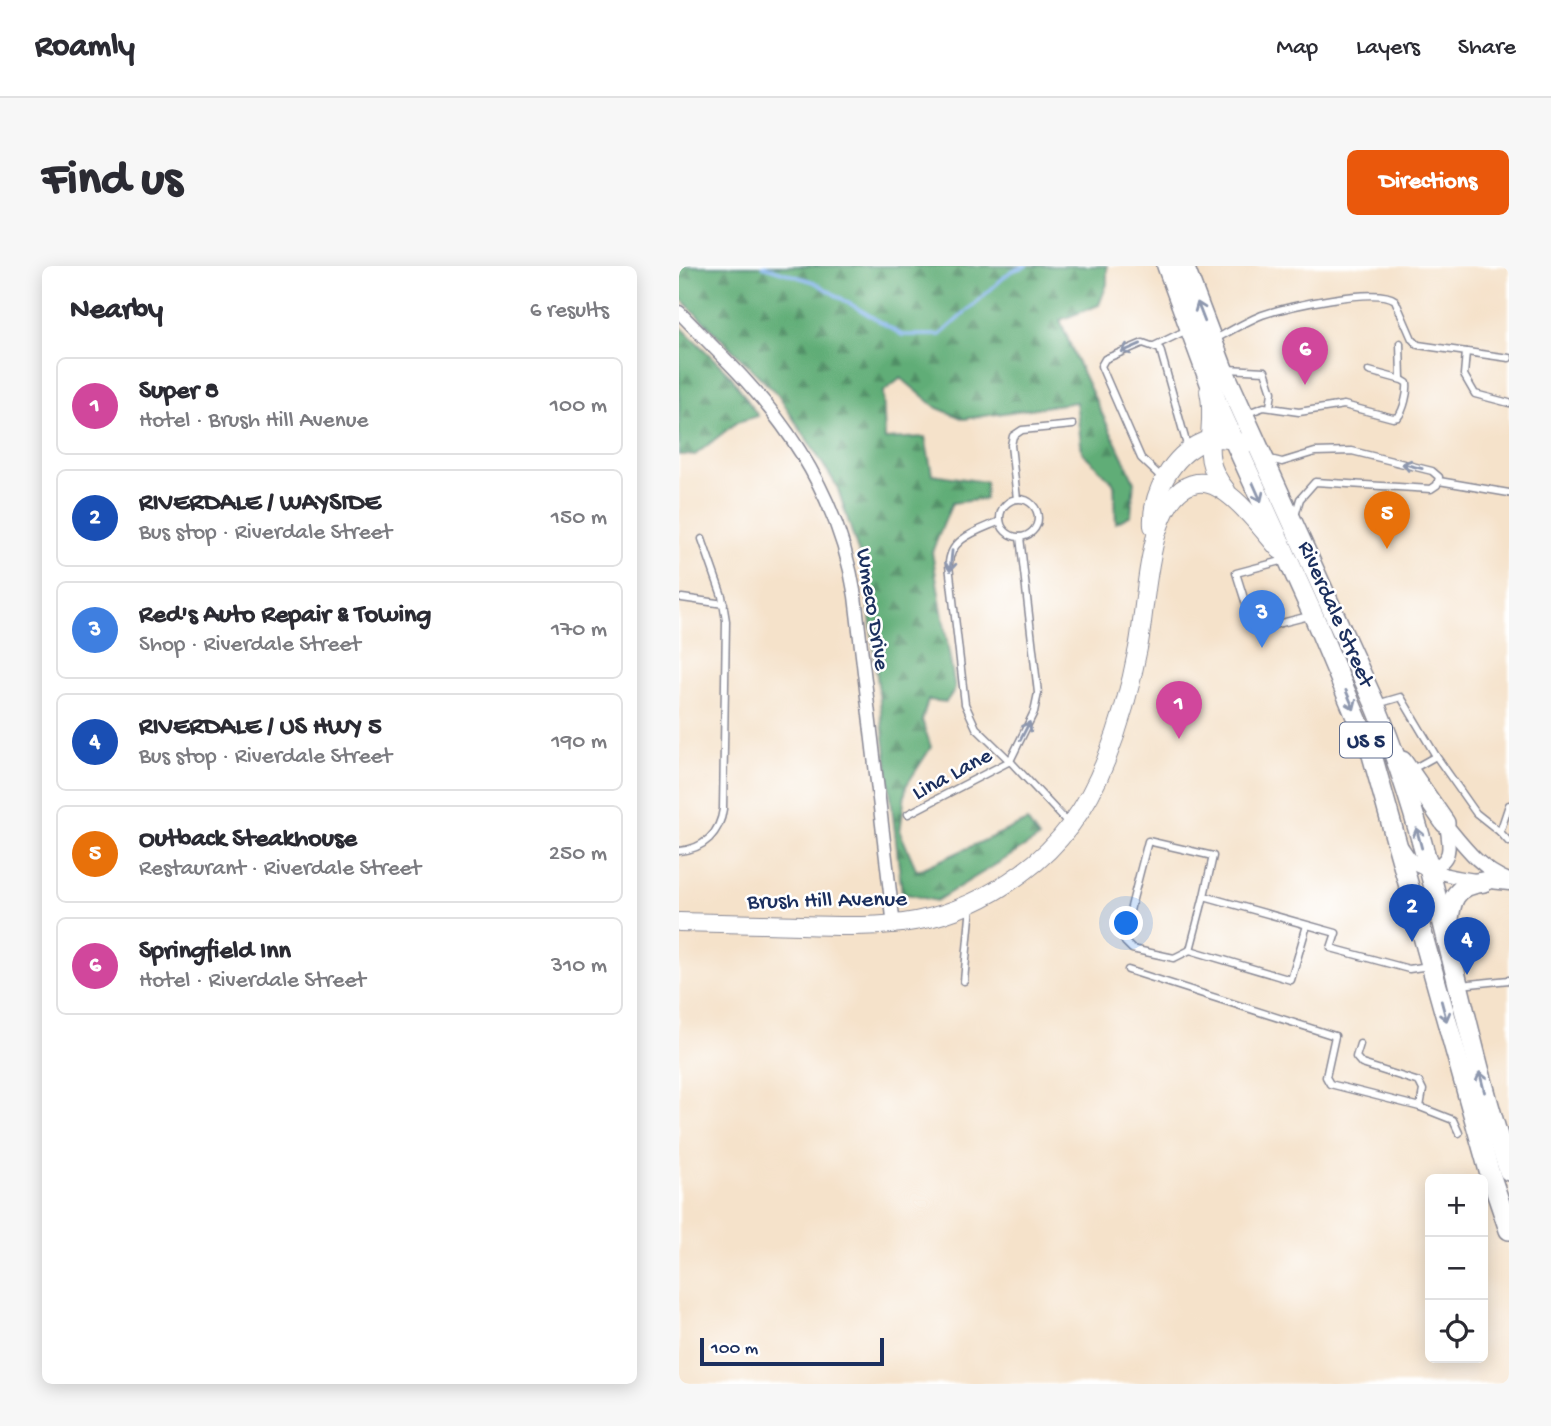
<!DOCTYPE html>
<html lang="en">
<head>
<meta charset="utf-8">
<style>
  :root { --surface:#fff; --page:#f7f7f7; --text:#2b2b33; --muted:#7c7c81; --line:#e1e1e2; --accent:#ea580c }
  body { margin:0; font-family:"Gochi Hand",sans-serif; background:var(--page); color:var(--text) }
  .controls { position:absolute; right:21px; bottom:21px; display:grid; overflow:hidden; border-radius:10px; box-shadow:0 4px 18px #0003 }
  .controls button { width:63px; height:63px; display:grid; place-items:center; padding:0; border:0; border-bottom:2px solid var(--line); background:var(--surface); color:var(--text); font:35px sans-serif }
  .scale { position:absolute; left:21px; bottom:18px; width:184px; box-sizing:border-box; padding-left:7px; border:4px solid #1b2f5e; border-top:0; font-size:19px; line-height:24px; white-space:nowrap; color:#1b2f5e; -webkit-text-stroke:5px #fff; paint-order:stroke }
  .you { position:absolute; left:448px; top:658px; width:24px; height:24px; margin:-18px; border:5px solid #fff; border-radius:50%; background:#1a73e8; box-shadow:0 0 0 10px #1a73e833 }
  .badge { display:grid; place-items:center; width:46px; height:46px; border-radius:50%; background:var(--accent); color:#fff; font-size:23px; font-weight:700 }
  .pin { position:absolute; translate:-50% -58px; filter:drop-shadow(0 2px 4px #0008) }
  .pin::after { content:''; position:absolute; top:37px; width:24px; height:21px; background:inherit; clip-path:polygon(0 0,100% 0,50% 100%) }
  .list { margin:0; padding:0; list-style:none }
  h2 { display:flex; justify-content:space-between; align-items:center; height:91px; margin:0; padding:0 28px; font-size:30px }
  h2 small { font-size:23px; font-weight:400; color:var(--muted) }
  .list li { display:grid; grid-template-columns:46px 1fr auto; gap:21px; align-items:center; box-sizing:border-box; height:98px; margin:0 14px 14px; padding:0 14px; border:2px solid var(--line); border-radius:10px }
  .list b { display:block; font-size:26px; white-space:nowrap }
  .list p { margin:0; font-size:23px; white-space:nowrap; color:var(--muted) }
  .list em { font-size:23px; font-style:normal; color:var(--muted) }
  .icon { flex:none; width:38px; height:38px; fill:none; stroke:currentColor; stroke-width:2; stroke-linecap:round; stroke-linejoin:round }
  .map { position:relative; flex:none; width:830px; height:1118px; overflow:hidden; border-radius:10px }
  header { display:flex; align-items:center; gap:42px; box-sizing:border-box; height:98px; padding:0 35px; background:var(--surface); border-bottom:2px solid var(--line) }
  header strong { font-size:33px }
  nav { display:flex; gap:38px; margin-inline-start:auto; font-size:24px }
  .intro { display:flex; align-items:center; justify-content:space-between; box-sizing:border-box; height:168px; padding:0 42px }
  h1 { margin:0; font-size:49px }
  .button { padding:18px 32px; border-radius:10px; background:var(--accent); color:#fff; font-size:24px; font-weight:700 }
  main { display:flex; gap:42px; padding:0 42px }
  aside { flex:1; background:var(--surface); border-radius:10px; box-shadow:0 4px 18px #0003 }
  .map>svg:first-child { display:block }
</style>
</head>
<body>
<header>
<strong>Roamly</strong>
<nav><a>Map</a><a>Layers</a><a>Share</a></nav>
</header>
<div class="intro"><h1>Find us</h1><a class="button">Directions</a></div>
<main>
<aside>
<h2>Nearby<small>6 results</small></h2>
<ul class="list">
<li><span class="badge" style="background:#d1479c">1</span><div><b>Super 8</b><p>Hotel · Brush Hill Avenue</p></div><em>100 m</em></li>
<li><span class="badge" style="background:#1a4fb4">2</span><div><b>RIVERDALE / WAYSIDE</b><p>Bus stop · Riverdale Street</p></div><em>150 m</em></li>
<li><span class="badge" style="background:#3f7fe0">3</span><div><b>Red's Auto Repair &amp; Towing</b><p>Shop · Riverdale Street</p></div><em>170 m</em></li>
<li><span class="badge" style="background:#1a4fb4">4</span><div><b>RIVERDALE / US HWY 5</b><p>Bus stop · Riverdale Street</p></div><em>190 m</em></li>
<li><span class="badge" style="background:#e8710a">5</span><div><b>Outback Steakhouse</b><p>Restaurant · Riverdale Street</p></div><em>250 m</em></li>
<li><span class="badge" style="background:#d1479c">6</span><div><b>Springfield Inn</b><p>Hotel · Riverdale Street</p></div><em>310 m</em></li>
</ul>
</aside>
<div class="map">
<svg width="830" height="1118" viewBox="0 0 830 1118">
  <defs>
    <pattern id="forest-firs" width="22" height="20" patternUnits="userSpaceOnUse" patternTransform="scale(1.75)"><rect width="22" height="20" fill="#61ad77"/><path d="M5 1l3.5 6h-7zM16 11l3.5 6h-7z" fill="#4f8d65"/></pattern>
  </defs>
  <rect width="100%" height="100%" fill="#fff"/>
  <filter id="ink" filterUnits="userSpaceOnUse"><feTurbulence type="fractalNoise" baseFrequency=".0143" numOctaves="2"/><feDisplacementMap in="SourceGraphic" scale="14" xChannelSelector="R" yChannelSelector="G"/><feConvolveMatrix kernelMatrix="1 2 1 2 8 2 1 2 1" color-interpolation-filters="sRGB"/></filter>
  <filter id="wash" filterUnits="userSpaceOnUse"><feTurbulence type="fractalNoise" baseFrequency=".00686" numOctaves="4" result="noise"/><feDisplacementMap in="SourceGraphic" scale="28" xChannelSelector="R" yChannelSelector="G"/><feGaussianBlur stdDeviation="1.57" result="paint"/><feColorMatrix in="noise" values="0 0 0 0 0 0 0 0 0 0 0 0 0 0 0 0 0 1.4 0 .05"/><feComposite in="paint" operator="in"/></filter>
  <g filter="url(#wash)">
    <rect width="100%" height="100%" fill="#f5e2ca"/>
    <!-- forest -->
    <g fill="url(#forest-firs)" stroke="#3e6e6a" stroke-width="2">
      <path d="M0,0H428V18L420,39L381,54L397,93L455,215L452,249L437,257L435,218L403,186L397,136L285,153L258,142L222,112L204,126L206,173L246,171L253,208L307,216L306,233L273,237L253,286L276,423L267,436L249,434L243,454L252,481L227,520L221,566L238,605L348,555L360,572L257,635L223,627L186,307L158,220L99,129L0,31Z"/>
      <path d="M0,59L51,109L79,150L58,156L16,189H0Z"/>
    </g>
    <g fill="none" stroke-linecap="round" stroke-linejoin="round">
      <!-- stream -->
      <path stroke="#83b4ee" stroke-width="3.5" d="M84,0L135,16L223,69H261L332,5L347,0"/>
    </g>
  </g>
  <g filter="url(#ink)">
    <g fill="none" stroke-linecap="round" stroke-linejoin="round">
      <defs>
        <g id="lane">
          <path d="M535,74C551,65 566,56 583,49C607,41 698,20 716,34L733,73L739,79L830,92"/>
          <path d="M721,77L722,113"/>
          <path d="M475,80L508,64"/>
          <path d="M787,86L785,109L796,128L830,137"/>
          <path d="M548,103L586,105L593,126L591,141"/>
          <path d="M566,148L585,141L620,146L665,139L714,152L719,151C725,144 729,126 728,117L723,114L690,105"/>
          <path d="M591,193L603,196L636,186L673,185L753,205L760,211L758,219L752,223L636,216L621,233L616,250"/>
          <path d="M483,212L462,192L422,100L426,93L464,77L481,83L509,183"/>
          <path d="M760,215L830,227"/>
          <circle cx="340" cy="252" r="19"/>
          <path d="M338,233L332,179L334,170L343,164L394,159"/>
          <path d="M321,255C299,265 270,272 270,299L286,438L297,462L331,495L355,446L359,427L341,271"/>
          <path d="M606,294L557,307L575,364L630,350"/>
          <path d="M3,332L45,338"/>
          <path d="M698,438L722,431L757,490"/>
          <path d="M732,504L757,490L797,547L821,566L830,539"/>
          <path d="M229,548L331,495L390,558"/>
          <path d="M821,566L830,576"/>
          <path d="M0,585C25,583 41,567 44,543L47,355L43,330L23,273"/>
          <path d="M628,659L612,714L511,684L495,692L453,683L446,676L445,668L469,575L534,590L525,630L657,667L652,682L730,703L750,700"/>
          <path d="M511,684L525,630"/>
          <path d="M449,704L656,770L647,811L651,818L741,841"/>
          <path d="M285,715L292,640"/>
          <path d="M781,719L830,714"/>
          <path d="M681,778L677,791L683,798L740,816L744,824L741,841L774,854L780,867"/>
        </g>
        <g id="street">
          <path d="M0,46C22,69 45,91 67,115C123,176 163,248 176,330L215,660"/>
          <path d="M766,557C785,580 801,603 830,614"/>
          <path d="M723,581C727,587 731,594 737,598C758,610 805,616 830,618"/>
          <path d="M749,603C774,596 771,581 767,559"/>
        </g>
        <g id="secondary">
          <path d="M530,125C539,165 517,189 547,224"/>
          <path d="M474,260C472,228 493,189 524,176C538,169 552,173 566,178"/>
          <path d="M0,656C41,657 81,658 122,659C210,662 268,662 343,607C382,579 410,538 427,494C441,459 452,419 459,382C468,342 467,225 518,217C547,212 583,264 601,284"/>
        </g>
        <g id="primary">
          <path d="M488,0L539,139L636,353L693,489L810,905L830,964"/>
          <path d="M505,0L544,103L695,436C758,586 779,751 830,905"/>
          <path d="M723,495L766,557"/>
          <path d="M769,663C771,636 774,619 805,616"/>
        </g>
      </defs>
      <!-- lane casing -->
      <use href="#lane" stroke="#888894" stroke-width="9"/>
      <!-- street casing -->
      <use href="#street" stroke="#888894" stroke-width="15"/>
      <!-- secondary casing -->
      <use href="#secondary" stroke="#888894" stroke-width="20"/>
      <!-- primary casing -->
      <use href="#primary" stroke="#888894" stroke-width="22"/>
      <!-- lane -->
      <use href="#lane" stroke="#fff" stroke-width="6"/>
      <!-- street -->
      <use href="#street" stroke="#fff" stroke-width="12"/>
      <!-- secondary -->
      <use href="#secondary" stroke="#fff" stroke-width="18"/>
      <!-- primary -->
      <use href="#primary" stroke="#fff" stroke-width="19"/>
    </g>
    <!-- one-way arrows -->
    <defs><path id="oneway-shaft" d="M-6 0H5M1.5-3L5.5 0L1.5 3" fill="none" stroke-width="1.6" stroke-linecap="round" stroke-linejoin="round" transform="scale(1.75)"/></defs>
    <g stroke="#8d97ae">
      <use href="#oneway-shaft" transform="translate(522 46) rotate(-111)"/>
      <use href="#oneway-shaft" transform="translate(452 82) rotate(157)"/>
      <use href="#oneway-shaft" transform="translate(733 200) rotate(-166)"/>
      <use href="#oneway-shaft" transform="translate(578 226) rotate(66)"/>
      <use href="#oneway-shaft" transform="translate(272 295) rotate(96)"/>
      <use href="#oneway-shaft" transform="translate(671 434) rotate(67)"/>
      <use href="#oneway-shaft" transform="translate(346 465) rotate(-63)"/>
      <use href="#oneway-shaft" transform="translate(740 572) rotate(-105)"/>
      <use href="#oneway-shaft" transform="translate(765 745) rotate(75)"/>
      <use href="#oneway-shaft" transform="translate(803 816) rotate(-104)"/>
    </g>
  </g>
  <g text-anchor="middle" stroke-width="5" stroke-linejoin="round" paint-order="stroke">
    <!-- shield labels -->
    <rect fill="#fff" stroke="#5f6d8e" stroke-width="2" x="661" y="456.5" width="52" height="35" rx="5"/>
    <g font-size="21" font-weight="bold" fill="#1b2f5e">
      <text x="687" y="481">US 5</text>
    </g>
    <!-- street labels -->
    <g font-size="23" fill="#1b2f5e" stroke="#fff">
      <text transform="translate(196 343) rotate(81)" y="8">Wmeco Drive</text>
      <text transform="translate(659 347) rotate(66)" y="8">Riverdale Street</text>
      <text transform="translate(272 506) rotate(-28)" y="8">Lina Lane</text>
      <text transform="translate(148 632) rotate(-1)" y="8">Brush Hill Avenue</text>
    </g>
  </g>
</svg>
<div class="controls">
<button>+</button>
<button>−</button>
<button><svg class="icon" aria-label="locate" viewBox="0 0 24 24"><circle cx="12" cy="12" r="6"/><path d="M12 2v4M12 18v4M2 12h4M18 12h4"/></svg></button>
</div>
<div class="scale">100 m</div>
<div class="you"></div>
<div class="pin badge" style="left:500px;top:473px;background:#d1479c">1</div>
<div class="pin badge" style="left:733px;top:676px;background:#1a4fb4">2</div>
<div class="pin badge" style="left:583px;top:382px;background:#3f7fe0">3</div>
<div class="pin badge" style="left:788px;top:709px;background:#1a4fb4">4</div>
<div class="pin badge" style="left:708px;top:283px;background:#e8710a">5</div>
<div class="pin badge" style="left:626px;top:119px;background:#d1479c">6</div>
</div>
</main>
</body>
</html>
